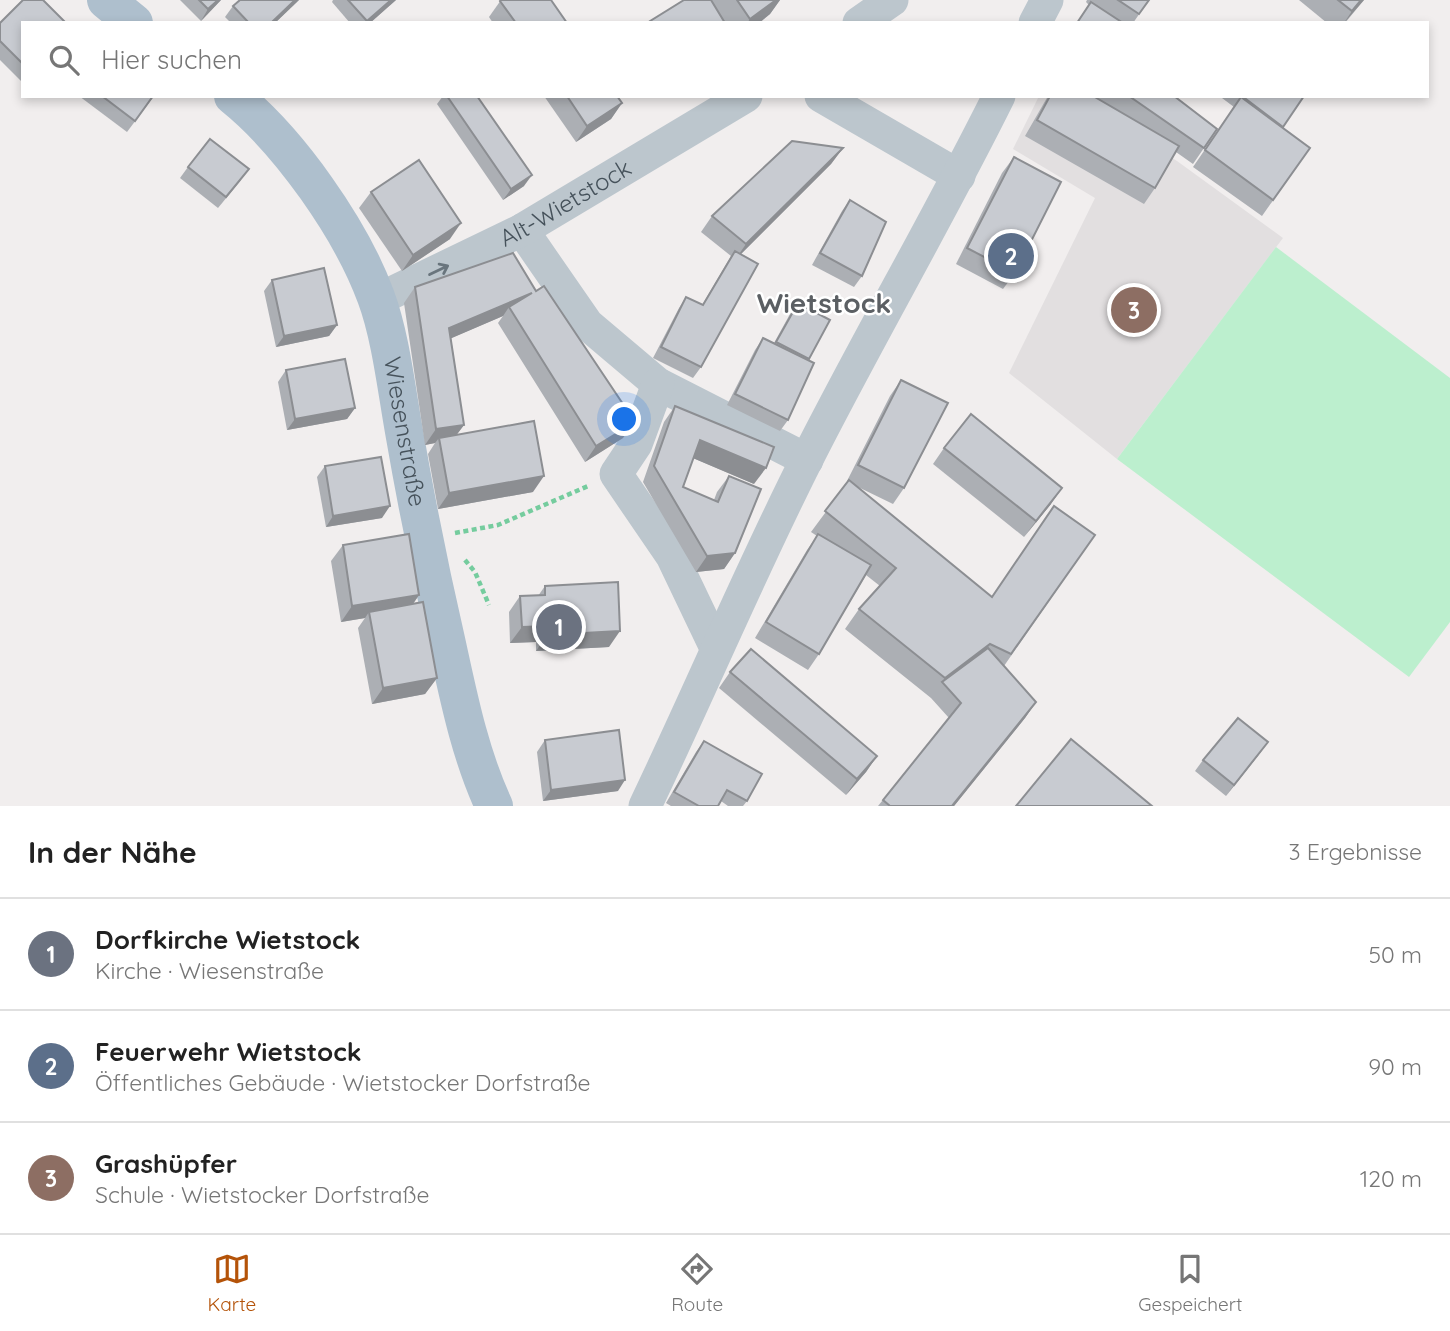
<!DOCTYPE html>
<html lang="de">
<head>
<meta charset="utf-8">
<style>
  :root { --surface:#fff; --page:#f6f6f6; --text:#222; --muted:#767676; --line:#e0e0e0; --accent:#b45309 }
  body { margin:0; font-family:Quicksand,sans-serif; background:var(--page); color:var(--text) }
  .you { position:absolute; left:625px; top:420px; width:24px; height:24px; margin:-18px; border:5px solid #fff; border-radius:50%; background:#1a73e8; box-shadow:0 0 0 10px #1a73e833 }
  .badge { display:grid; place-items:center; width:46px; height:46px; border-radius:50%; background:var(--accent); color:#fff; font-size:23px; font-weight:700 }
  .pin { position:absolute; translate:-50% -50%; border:4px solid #fff; box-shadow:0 2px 7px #0006 }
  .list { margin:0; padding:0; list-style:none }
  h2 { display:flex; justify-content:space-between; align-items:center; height:91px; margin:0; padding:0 28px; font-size:30px }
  h2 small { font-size:23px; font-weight:400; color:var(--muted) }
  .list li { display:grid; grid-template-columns:46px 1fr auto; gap:21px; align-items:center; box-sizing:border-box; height:112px; padding:0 28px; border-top:2px solid var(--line) }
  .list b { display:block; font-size:26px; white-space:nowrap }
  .list p { margin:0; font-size:23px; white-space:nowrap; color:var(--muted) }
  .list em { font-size:23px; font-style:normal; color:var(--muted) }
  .icon { flex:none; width:38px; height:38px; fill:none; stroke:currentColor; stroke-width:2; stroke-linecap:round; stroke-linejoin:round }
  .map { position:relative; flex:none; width:1450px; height:806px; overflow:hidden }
  .search { position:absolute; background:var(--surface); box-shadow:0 4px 10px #0003; left:21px; right:21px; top:21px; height:77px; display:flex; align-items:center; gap:18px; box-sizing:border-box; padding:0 24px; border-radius:0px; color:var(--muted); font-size:26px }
  .sheet { height:427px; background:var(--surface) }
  nav { display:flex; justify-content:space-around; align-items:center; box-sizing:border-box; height:98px; border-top:2px solid var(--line); background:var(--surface); font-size:19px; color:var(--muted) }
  nav a { display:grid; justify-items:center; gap:4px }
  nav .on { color:var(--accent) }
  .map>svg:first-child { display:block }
</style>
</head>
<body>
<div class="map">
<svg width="1450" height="806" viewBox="0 0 1450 806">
  <rect width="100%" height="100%" fill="#f1eeee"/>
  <!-- education -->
  <path fill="#e2dfe0" d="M1039,96H1073L1177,161L1283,238L1117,459L1009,373L1095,198L1013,149Z"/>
  <!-- green -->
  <path fill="#bcefce" d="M1276,247L1450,378V622L1409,677L1117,459Z"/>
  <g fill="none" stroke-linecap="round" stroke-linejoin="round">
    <!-- path -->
    <g stroke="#75cc9e" stroke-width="4.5" stroke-dasharray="5 3.5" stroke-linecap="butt">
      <path d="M455,533L498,525L588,486"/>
      <path d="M465,560L475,572L489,605"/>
    </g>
    <!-- minor -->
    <g stroke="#bcc6cd" stroke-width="33">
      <path d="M859,23L892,0"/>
      <path d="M1035,23L1047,0"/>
      <path d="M821,96L959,176"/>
      <path d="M522,230L587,324L658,384L807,460"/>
      <path id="s1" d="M377,300L522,230L746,96"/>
      <path d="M658,384L636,444L616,474L672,556L716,648"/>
      <path d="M645,806C700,691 749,574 806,461C868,338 938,219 999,96"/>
    </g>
    <!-- major -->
    <g stroke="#aebfcd" stroke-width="38">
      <path d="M106,0L134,23"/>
      <path id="s2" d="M233,96C289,141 351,229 376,297C391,337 397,394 405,437C417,506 431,575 447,644C459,699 470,754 494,806"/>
    </g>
  </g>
  <!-- wall -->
  <g fill="#acafb4">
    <path d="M180,0H221L201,21Z"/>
    <path d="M240,0H299L275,23H231L225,17L233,6Z"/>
    <path d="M333,0H396L370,23H350L332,2Z"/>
    <path d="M501,0L567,23H493L489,17Z"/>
    <path d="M684,0H780L770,14L759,23H725Z"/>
    <path d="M1087,0H1149L1133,23H1077L1089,5L1086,2Z"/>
    <path d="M1299,0H1364L1345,23H1327Z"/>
    <path d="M0,23H23V83L0,60Z"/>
    <path d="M79,96H154L127,132Z"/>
    <path d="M443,96H477L524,186L503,200L437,104Z"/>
    <path d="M544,96H617L622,103L611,119L576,142Z"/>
    <path d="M1048,96H1093L1102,101L1094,96H1174L1217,129L1193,164L1176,152L1155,188L1144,204L1025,136Z"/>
    <path d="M1224,96H1304L1282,127L1310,148L1262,216L1193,167L1234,107L1222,98Z"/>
    <path d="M843,148L831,164L741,254L701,367L693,378L653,358L679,308L686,297L702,305L731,256L701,232L712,216Z"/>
    <path d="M1014,157L1015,273L1003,289L956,264L1002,173Z"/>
    <path d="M188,167L241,180L218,208L180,178Z"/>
    <path d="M371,192L450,239L402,271L359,208Z"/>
    <path d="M850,200L862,276L854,287L812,265L842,211Z"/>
    <path d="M272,280L337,325L329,336L276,347L264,291Z"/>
    <path d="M415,287L536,291L623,438L585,462L498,323L503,316L451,338L464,425L457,434L533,492L438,509L428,454L435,443L425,445L404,303Z"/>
    <path d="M798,303L830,320L808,360L788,420L780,431L727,405L755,350L763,338L774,343L790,314Z"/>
    <path d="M286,370L355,408L347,419L287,430L278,382Z"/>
    <path d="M901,380L904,488L893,504L858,487L992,597L1095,535L1004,666L1036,702L1025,718L954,806H878L949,718L931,698L845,629L859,609L880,586L866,575L819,654L808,670L755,638L807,550L817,536L811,532L848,482L847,481L890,396Z"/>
    <path d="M675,406L754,484L693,458L683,487L714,500L717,492L729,476L735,553L724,569L696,572L643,482L664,422Z"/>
    <path d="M944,448L1051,504L1024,537L933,464Z"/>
    <path d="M325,466L382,518L326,527L317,477Z"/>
    <path d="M343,545L419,595L413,604L437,678L425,694L372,704L358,628L365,618L341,622L331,561Z"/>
    <path d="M545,586L609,647L536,651V642L510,643L509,612L520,596H538Z"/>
    <path d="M730,672L877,756L866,772L846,795L719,688Z"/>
    <path d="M545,740L618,791L543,801L537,752Z"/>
    <path d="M704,741L747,801L743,806H728L721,801L718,806H671L666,803L696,752Z"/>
    <path d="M1260,753L1226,796L1195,771L1203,760Z"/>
  </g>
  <!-- shaded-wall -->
  <g fill="#8c8e92">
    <path d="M218,0H221L201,21L208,9Z"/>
    <path d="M295,0H299L275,23H271Z"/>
    <path d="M391,0H396L370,23H366Z"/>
    <path d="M776,0H780L770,14L759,23H747L750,19Z"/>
    <path d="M1361,0H1364L1344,23L1352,11Z"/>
    <path d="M622,103L611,119L576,142L587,126Z"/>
    <path d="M843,148L831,164L735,260L746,244Z"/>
    <path d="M532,175L524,186L503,200L511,189Z"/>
    <path d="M461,223L450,239L402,271L413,255Z"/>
    <path d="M532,293L509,307L503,316L438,344L449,328Z"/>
    <path d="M337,325L329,336L276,347L284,336Z"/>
    <path d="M355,408L347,419L287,430L295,419Z"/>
    <path d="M635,422L623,438L585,462L596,446Z"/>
    <path d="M464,425L452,441L439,438L435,443L425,445L436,429Z"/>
    <path d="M700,440L766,468L754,484L688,456Z"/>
    <path d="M544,476L533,492L438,509L449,493Z"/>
    <path d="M1062,488L1051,504L1024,537L1036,521Z"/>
    <path d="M390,506L382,518L326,527L333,516Z"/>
    <path d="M735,553L724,569L696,572L707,556Z"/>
    <path d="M419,595L408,611L369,612L365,618L341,622L352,606Z"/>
    <path d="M547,626L536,642L510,643L522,627Z"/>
    <path d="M620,631L609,647L536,651L547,635Z"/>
    <path d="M990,644L976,664L942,682L945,678Z"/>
    <path d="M437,678L425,694L372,704L383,688Z"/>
    <path d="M1036,702L1025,718L954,806H952Z"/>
    <path d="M1268,742L1260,753L1226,796L1234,785Z"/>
    <path d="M877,756L866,772L846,795L857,779Z"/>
    <path d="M625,780L618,791L543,801L551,790Z"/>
  </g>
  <!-- building -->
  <g fill="#c8cbd1" stroke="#8c8e92" stroke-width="2">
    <path d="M23,0H43L66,23H23V64L0,41V23Z"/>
    <path d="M199,0H218L208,9Z"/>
    <path d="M240,0H295L271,23H249L233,6Z"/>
    <path d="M348,0H391L367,21Z"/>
    <path d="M501,0H551L567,23H516L500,1Z"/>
    <path d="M684,0H711L725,23H647Z"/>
    <path d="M737,0H776L750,19Z"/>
    <path d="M1118,0H1149L1139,14Z"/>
    <path d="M1338,0H1361L1352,11Z"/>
    <path d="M1091,2L1123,23H1077Z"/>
    <path d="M102,96H153L135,121Z"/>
    <path d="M447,96H477L532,175L511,189Z"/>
    <path d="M567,96H617L622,103L587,126Z"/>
    <path d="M1050,96H1093L1179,146L1155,188L1037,120Z"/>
    <path d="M1129,96H1174L1217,129L1204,148Z"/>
    <path d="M1242,96H1304L1283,127Z"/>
    <path d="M1241,97L1310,148L1273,200L1205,150Z"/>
    <path d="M210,139L249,169L226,197L188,167Z"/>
    <path d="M792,141L843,148L746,244L712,216Z"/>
    <path d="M1014,157L1061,182L1015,273L967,248Z"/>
    <path d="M419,160L461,223L413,255L371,192Z"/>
    <path d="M850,200L886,222L862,276L820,253Z"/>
    <path d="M735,251L758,264L701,367L661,347L686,297L703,305Z"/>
    <path d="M513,253L536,291L544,286L635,422L596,446L509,307L532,293L449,328L464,425L436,429L415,287Z"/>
    <path d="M324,268L337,325L284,336L272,280Z"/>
    <path d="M798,303L830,320L809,359L776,342Z"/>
    <path d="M763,338L814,363L788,420L735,394Z"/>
    <path d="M345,359L355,408L295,419L286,370Z"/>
    <path d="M901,380L948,403L904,488L858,465Z"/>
    <path d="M675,406L774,447L766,468L700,440L683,487L718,502L729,476L761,489L735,553L707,556L654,466Z"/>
    <path d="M971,414L1062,488L1036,521L944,448Z"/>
    <path d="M534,421L544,476L449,493L439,438Z"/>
    <path d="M381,457L390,506L333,516L325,466Z"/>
    <path d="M849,480L992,597L1054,506L1095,535L1011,654L990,644L945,678L859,609L896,568L825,511Z"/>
    <path d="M409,534L419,595L352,606L343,545Z"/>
    <path d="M818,534L871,565L819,654L766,622Z"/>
    <path d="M618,582L620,631L547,635V626L522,627L520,596L545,595V586Z"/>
    <path d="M423,602L437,678L383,688L369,612Z"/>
    <path d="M988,648L1036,702L952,806H890L883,800L961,703L942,682Z"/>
    <path d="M751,649L877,756L857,779L730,672Z"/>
    <path d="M1238,718L1268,742L1234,785L1203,760Z"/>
    <path d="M619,730L625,780L551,790L545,740Z"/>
    <path d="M1071,739L1152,806H1016Z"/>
    <path d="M704,741L762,774L747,801L727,790L718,806H699L674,792Z"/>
  </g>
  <!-- one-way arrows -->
  <defs><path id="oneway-shaft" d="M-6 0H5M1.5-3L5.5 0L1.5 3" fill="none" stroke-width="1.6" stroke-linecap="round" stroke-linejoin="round" transform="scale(1.75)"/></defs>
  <use stroke="#69757d" href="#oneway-shaft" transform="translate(439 270) rotate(-26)"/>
  <g text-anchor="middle" stroke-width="5" stroke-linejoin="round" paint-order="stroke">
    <!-- street labels -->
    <g font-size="24" fill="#46525b" stroke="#fff">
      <text dy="8" stroke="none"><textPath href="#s1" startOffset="212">Alt-Wietstock</textPath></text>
      <text dy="8" stroke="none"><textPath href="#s2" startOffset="387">Wiesenstraße</textPath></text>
    </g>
    <!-- quarter labels -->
    <g font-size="28" font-weight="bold" fill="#5b5f63" stroke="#fff">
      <text x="824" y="313">Wietstock</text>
    </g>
  </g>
</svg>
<div class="you"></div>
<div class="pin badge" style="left:559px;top:627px;background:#6b7280">1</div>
<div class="pin badge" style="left:1011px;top:256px;background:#5c6f8a">2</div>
<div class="pin badge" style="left:1134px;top:310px;background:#8d6e63">3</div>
<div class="search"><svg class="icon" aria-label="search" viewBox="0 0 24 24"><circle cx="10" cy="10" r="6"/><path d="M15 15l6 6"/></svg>Hier suchen</div>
</div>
<section class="sheet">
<h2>In der Nähe<small>3 Ergebnisse</small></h2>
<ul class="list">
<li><span class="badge" style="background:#6b7280">1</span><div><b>Dorfkirche Wietstock</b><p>Kirche · Wiesenstraße</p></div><em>50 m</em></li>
<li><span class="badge" style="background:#5c6f8a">2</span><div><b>Feuerwehr Wietstock</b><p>Öffentliches Gebäude · Wietstocker Dorfstraße</p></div><em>90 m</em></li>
<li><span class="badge" style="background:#8d6e63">3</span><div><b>Grashüpfer</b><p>Schule · Wietstocker Dorfstraße</p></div><em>120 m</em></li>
</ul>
</section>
<nav>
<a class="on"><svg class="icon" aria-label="map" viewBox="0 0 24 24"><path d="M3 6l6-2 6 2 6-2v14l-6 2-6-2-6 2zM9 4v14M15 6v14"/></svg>Karte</a>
<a><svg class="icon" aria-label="directions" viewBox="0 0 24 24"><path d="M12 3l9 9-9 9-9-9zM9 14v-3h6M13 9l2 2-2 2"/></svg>Route</a>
<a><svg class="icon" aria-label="saved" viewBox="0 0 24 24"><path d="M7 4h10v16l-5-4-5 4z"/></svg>Gespeichert</a>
</nav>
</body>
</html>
